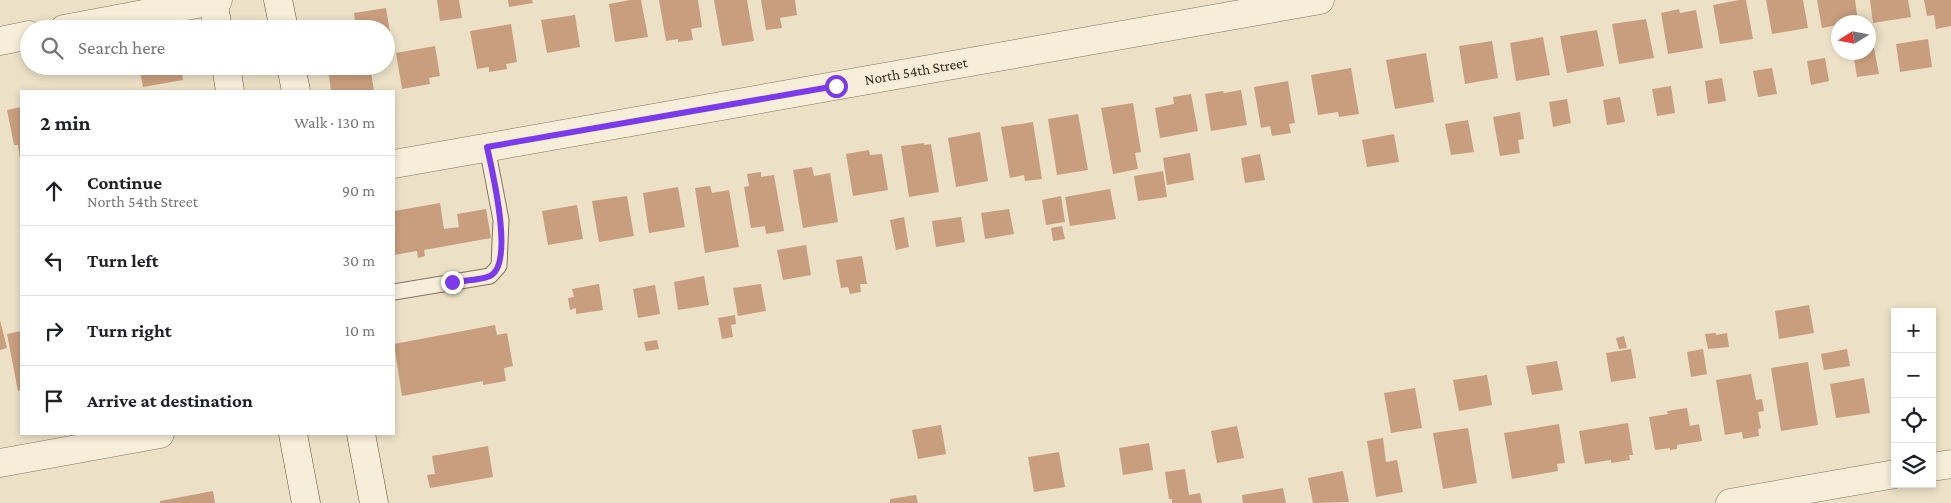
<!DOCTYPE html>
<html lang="en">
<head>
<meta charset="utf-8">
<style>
  :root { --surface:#fff; --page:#f6f6f6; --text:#202124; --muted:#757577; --line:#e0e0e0 }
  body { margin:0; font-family:"Crimson Pro",serif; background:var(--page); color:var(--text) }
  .controls { position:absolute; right:15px; bottom:15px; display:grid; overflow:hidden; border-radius:0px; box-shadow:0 2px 8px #0003 }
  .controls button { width:45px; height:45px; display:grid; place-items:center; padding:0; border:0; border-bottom:1px solid var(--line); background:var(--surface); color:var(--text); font:25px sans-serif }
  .compass { position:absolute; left:1831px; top:15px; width:45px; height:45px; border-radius:50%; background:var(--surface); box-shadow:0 2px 8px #0003; rotate:259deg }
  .stop { position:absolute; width:15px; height:15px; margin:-11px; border:4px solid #7c3aed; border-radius:50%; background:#fff }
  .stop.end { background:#7c3aed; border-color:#fff; box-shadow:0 1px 5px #0008 }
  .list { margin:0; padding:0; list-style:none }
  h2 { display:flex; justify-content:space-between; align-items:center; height:65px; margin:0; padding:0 20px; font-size:21px }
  h2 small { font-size:16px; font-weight:400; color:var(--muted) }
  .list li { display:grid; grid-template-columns:32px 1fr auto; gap:15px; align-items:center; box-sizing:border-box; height:70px; padding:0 20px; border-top:1px solid var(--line) }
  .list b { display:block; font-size:19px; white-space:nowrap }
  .list p { margin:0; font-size:16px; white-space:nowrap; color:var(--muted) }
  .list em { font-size:16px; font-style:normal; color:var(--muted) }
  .icon { flex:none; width:28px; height:28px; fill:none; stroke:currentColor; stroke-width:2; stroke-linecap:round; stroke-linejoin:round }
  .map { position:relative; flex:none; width:1951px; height:503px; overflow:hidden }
  .search { position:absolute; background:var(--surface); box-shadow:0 2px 8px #0003; left:20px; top:20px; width:375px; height:55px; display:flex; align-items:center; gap:12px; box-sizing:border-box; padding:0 18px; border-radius:28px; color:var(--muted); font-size:19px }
  .panel { position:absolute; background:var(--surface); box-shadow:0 2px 8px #0003; left:20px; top:90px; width:375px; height:345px; border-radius:0px }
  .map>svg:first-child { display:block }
</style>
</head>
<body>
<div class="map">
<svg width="1951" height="503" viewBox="0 0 1951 503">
  <rect width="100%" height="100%" fill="#ece1c6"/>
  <!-- building -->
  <g fill="#c89e7e">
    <path d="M437,0H459L462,18L440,21Z"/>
    <path d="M508,0H532L533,3L509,7Z"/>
    <path d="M630,0H641L648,37L615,42L609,4Z"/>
    <path d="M659,0H698L702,27L691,29L693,40L678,42V39L666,41Z"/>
    <path d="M714,0H747L754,41L722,46Z"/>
    <path d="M761,0H795L797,15L780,18L782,28L766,30Z"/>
    <path d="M1739,0H1746L1753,39L1720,44L1713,5Z"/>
    <path d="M1766,0H1803L1808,28L1772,34Z"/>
    <path d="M1817,0H1855L1858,22H1838V25L1822,28Z"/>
    <path d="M1870,0H1908L1911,17L1873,23Z"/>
    <path d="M1924,0H1951V26L1936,29L1934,15L1927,16Z"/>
    <path d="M386,8L391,38L386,39V29H356L354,13Z"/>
    <path d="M1679,9L1680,13L1696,10L1703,48L1668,54L1661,13Z"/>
    <path d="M575,15L580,47L547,53L541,20Z"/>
    <path d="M1646,19L1654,58L1619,64L1612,24Z"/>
    <path d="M511,24L517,62L506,64L507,69L489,72V67L477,69L470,31Z"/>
    <path d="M1597,30L1604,66L1567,73L1560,36Z"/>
    <path d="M1543,37L1550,75L1516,81L1510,43Z"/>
    <path d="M1928,39L1932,67L1900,72L1896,44Z"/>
    <path d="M1492,41L1498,78L1465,84L1459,46Z"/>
    <path d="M435,46L440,76L429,78L430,84L402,89L396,53Z"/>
    <path d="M1874,48L1879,74L1857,77L1853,52H1868V49Z"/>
    <path d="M1426,53L1434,102L1395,109L1386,60Z"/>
    <path d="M1825,58L1829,81L1811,85L1807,61Z"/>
    <path d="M139,66H181L183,80L143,87Z"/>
    <path d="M343,66H370L374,91H331L328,69Z"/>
    <path d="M1351,68L1359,114L1339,117L1338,112L1318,115L1311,75Z"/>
    <path d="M1772,68L1777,94L1758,97L1753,71Z"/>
    <path d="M1722,78L1726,101L1708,104L1705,81Z"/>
    <path d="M1288,81L1295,123L1289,124L1291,133L1272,136L1270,126L1261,128L1254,87Z"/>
    <path d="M1671,86L1675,113L1657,116L1652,89Z"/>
    <path d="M1241,90L1247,125L1211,131L1205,94L1223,91L1224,93Z"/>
    <path d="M1191,94L1198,131L1160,138L1155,108L1174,104L1173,97Z"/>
    <path d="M1620,97L1625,122L1607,125L1603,100Z"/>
    <path d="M1567,99L1571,123L1553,127L1549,102Z"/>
    <path d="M1133,103L1141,152L1135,153L1138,169L1113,174L1101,108Z"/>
    <path d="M21,107V159H20L18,145H14L7,110Z"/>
    <path d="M1520,112L1524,139L1518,140L1520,153L1500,156L1493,117Z"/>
    <path d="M1078,114L1088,170L1057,175L1048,119Z"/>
    <path d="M1468,120L1474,152L1451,155L1445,124Z"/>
    <path d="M1033,122L1042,179L1025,181L1024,175L1010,178L1001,127Z"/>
    <path d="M980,132L988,181L956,187L948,138Z"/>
    <path d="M1394,134L1399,162L1367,167L1362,140Z"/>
    <path d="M924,143V145L931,144L939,192L909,197L901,146Z"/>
    <path d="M869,150L870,155L882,154L888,190L853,196L846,154Z"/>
    <path d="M1190,153L1194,180L1167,185L1163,158Z"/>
    <path d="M1260,154L1265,180L1245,183L1241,158Z"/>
    <path d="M812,167L814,176L830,173L838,222L803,228L793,170Z"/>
    <path d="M1163,171L1167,197L1138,201L1134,176Z"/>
    <path d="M761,172V177L774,175L784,231L766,234L765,226L751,228L744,187L749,186L747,174Z"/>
    <path d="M710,186L712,193L729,190L739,247L705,253L695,188Z"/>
    <path d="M678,187L685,227L649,233L643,193Z"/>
    <path d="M1110,189L1116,219L1070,226L1065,197Z"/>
    <path d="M627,196L634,236L599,242L592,201Z"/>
    <path d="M1061,196L1065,222L1046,225L1042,200Z"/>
    <path d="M440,203L444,229L459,227L457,214L486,209L491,238L424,250L425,256L418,258L417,251L394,255V211Z"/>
    <path d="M577,205L583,239L548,245L542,211Z"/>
    <path d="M1009,209L1014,234L985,239L981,213Z"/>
    <path d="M904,217L909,247L896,250L890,220Z"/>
    <path d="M961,217L965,242L936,247L932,221Z"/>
    <path d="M1062,226L1065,239L1053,241L1051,228Z"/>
    <path d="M806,245L811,275L783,280L777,250Z"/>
    <path d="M862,256L867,284H860L861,292L850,294L848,287L841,288L836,260Z"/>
    <path d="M704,276L709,305L678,310L674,282Z"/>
    <path d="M599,284L603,310L576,314V308L570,310L568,298L574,297L572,289Z"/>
    <path d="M761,284L766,311L738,316L733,288Z"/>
    <path d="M655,285L660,314L638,318L633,289Z"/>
    <path d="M1809,305L1814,333L1779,339L1775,311Z"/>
    <path d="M735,315L736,324L731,325L733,337L722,339L718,318Z"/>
    <path d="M0,320L7,348L0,350Z"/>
    <path d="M495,325L497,335L507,333L513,366L504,368L506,381L483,385V381L402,396L394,344Z"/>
    <path d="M21,331V390L18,391L7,334Z"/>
    <path d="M1716,333V335L1727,333L1729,347L1708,349L1705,334Z"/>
    <path d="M1624,336L1627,348L1619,349L1616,338Z"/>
    <path d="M657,340L659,349L646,351L644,342Z"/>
    <path d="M1631,349L1636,378L1611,382L1606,353Z"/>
    <path d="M1703,349L1707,374L1691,377L1687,352Z"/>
    <path d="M1847,349L1850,366L1824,370L1821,354Z"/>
    <path d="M1557,361L1563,390L1532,395L1526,366Z"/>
    <path d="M1808,362L1818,425L1781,431L1771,368Z"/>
    <path d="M1751,374L1756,400L1762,399L1764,411L1758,412L1761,428L1758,429L1759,436L1743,439L1742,432L1725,435L1716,380Z"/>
    <path d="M1487,375L1492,405L1459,411L1453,380Z"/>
    <path d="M1864,378L1870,413L1836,418L1830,384Z"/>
    <path d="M1415,388L1422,428L1391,433L1384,393Z"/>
    <path d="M1687,408L1690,426L1699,424L1702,441L1677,445V449L1670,450V448L1655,450L1649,417L1668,414L1667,411Z"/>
    <path d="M1628,423L1633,455H1629L1630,460L1611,463V460L1585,464L1579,431Z"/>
    <path d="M1559,424L1565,463L1557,464L1558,471L1512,479L1504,433Z"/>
    <path d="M941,425L946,454L918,459L912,430Z"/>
    <path d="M1237,426L1244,458L1217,463L1211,431Z"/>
    <path d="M1468,428L1477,483L1443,489L1433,433Z"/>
    <path d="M1383,438L1386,462L1397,460L1403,492L1376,497L1367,441Z"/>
    <path d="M1149,443L1153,470L1123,475L1119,448Z"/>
    <path d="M488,446L493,477L430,488L427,475L435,474L432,456Z"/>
    <path d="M1059,452L1065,487L1034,492L1028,457Z"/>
    <path d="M1185,469L1189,495L1200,493L1202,503H1172V499H1169L1165,472Z"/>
    <path d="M1343,471L1349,502L1313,503L1308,478Z"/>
    <path d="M1283,488L1286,503H1243L1242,495Z"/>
    <path d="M213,491L215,503H160V501Z"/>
    <path d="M916,495L918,503H890V499Z"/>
  </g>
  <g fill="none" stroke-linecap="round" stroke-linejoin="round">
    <defs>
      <path id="lane" d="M394,292L490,276L499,266L501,220L487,147"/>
      <g id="street">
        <path d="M64,29L218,0"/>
        <path d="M0,41L29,35"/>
        <path d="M394,164L1320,0"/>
        <path d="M0,463L160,434"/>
        <path d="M1932,467L1951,464"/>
        <path d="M1730,503L1895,474"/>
      </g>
      <g id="secondary">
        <path d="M213,0L218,29"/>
        <path d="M278,0L284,29"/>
        <path d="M226,66L230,91"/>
        <path d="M291,66L296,91"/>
        <path d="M293,434L306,503"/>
        <path d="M361,434L374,503"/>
      </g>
    </defs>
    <!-- lane casing -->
    <use href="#lane" stroke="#86735d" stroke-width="17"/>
    <!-- street casing -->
    <use href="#street" stroke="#86735d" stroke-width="29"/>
    <!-- secondary casing -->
    <use href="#secondary" stroke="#685440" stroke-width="29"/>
    <!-- lane -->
    <use href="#lane" stroke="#f7eed9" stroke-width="15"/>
    <!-- street -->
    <use href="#street" stroke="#f7eed9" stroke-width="28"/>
    <!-- secondary -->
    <use href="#secondary" stroke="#f7eed9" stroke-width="28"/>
  </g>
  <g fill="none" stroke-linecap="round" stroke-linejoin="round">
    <!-- route -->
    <path stroke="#7c3aed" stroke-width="6" d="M452,282C462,281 481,280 490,276C515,264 492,170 487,147L836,86"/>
  </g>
  <g text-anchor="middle" stroke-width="4" stroke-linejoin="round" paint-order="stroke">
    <!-- street labels -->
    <g font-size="15" fill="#372b20" stroke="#f4ebd5">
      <text transform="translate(916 71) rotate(-10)" y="5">North 54th Street</text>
    </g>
  </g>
</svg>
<div class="controls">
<button>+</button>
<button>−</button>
<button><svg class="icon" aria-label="locate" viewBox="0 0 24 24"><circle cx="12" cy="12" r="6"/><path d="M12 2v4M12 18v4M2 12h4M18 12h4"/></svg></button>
<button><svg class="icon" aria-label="layers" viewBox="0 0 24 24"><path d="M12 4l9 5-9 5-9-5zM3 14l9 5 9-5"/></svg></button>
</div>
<svg class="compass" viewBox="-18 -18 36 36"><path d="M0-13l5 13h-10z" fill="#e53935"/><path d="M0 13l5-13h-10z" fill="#757577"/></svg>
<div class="stop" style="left:836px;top:86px"></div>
<div class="stop end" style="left:452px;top:282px"></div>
<div class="search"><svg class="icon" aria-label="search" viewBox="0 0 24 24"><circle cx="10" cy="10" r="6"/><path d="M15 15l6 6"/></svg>Search here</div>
<section class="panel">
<h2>2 min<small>Walk · 130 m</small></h2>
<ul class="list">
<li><svg class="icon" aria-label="ahead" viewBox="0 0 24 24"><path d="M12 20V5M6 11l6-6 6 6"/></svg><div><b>Continue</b><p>North 54th Street</p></div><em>90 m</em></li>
<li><svg class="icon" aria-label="left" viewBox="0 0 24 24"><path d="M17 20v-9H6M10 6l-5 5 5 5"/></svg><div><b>Turn left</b></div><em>30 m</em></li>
<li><svg class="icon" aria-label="right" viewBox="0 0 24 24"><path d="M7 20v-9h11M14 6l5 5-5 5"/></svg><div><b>Turn right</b></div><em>10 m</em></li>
<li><svg class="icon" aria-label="arrive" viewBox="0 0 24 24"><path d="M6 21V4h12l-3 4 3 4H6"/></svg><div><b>Arrive at destination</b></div></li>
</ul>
</section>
</div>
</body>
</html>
